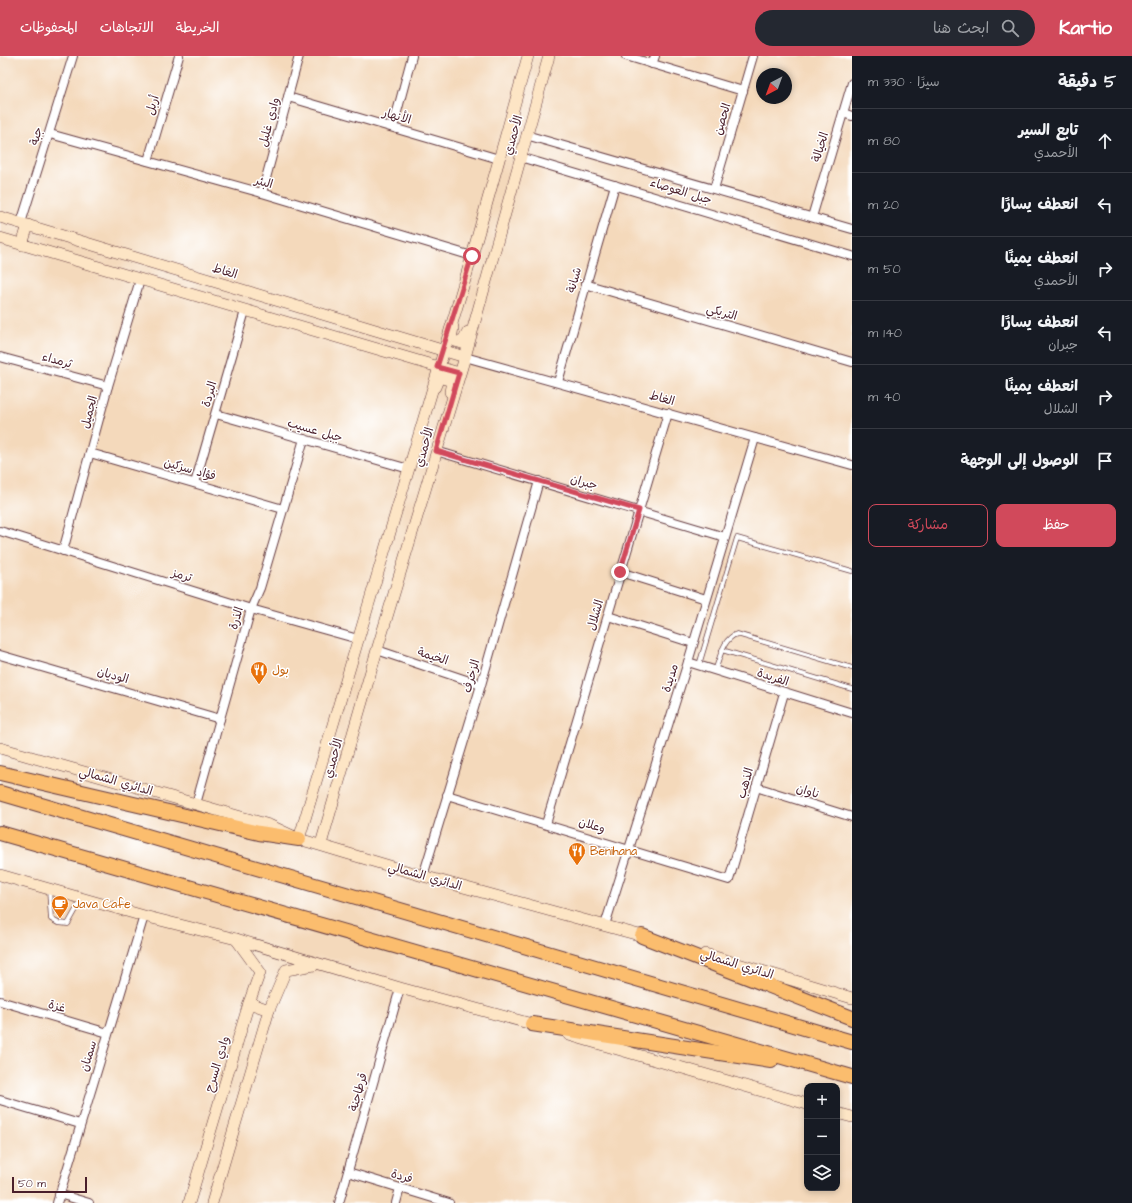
<!DOCTYPE html>
<html lang="ar">
<head>
<meta charset="utf-8">
<style>
  :root { --surface:#171b24; --page:#242831; --text:#f1f3f6; --muted:#9ea1a6; --line:#363941; --accent:#d1495b }
  body { margin:0; font-family:"Architects Daughter","Playpen Sans Arabic",sans-serif; background:var(--page); color:var(--text); direction:rtl }
  .controls { position:absolute; right:12px; bottom:12px; display:grid; overflow:hidden; border-radius:8px; box-shadow:0 2px 6px #0003 }
  .controls button { width:36px; height:36px; display:grid; place-items:center; padding:0; border:0; border-bottom:1px solid var(--line); background:var(--surface); color:var(--text); font:20px sans-serif }
  .compass { position:absolute; left:756px; top:12px; width:36px; height:36px; border-radius:50%; background:var(--surface); box-shadow:0 2px 6px #0003; rotate:221deg }
  .scale { position:absolute; left:12px; bottom:10px; width:75px; box-sizing:border-box; padding-left:4px; border:2px solid #4a1f2b; border-top:0; font-size:11px; line-height:14px; white-space:nowrap; color:#4a1f2b; -webkit-text-stroke:3px #fff; paint-order:stroke }
  .stop { position:absolute; width:12px; height:12px; margin:-9px; border:3px solid #d1495b; border-radius:50%; background:#fff }
  .stop.end { background:#d1495b; border-color:#fff; box-shadow:0 1px 4px #0008 }
  .list { margin:0; padding:0; list-style:none }
  h2 { display:flex; justify-content:space-between; align-items:center; height:52px; margin:0; padding:0 16px; font-size:17px }
  h2 small { font-size:13px; font-weight:400; color:var(--muted) }
  .list li { display:grid; grid-template-columns:26px 1fr auto; gap:12px; align-items:center; box-sizing:border-box; height:64px; padding:0 16px; border-top:1px solid var(--line) }
  .list b { display:block; font-size:15px; white-space:nowrap }
  .list p { margin:0; font-size:13px; white-space:nowrap; color:var(--muted) }
  .list em { font-size:13px; font-style:normal; color:var(--muted) }
  .actions { display:flex; gap:8px; padding:12px 16px }
  .actions a { flex:1; padding:9px 0; border:1px solid var(--accent); border-radius:8px; text-align:center; font-size:14px; color:var(--accent) }
  .actions .main { background:var(--accent); color:#fff }
  .icon { flex:none; width:22px; height:22px; fill:none; stroke:currentColor; stroke-width:2; stroke-linecap:round; stroke-linejoin:round }
  .map { position:relative; flex:none; width:852px; height:1147px; overflow:hidden; direction:ltr }
  header { display:flex; align-items:center; gap:24px; box-sizing:border-box; height:56px; padding:0 20px; background:var(--accent); color:#fff }
  header strong { font-size:19px }
  nav { display:flex; gap:22px; margin-inline-start:auto; font-size:14px }
  .search { width:280px; height:36px; background:var(--page); display:flex; align-items:center; gap:10px; box-sizing:border-box; padding:0 14px; border-radius:22px; color:var(--muted); font-size:15px }
  main { display:flex }
  aside { flex:1; background:var(--surface) }
  .map>svg:first-child { display:block }
</style>
</head>
<body>
<header>
<strong>Kartio</strong>
<div class="search"><svg class="icon" aria-label="search" viewBox="0 0 24 24"><circle cx="10" cy="10" r="6"/><path d="M15 15l6 6"/></svg>ابحث هنا</div>
<nav><a>الخريطة</a><a>الاتجاهات</a><a>المحفوظات</a></nav>
</header>
<main>
<aside>
<h2>5 دقيقة<small>سيرًا · 330 m</small></h2>
<ul class="list">
<li><svg class="icon" aria-label="ahead" viewBox="0 0 24 24"><path d="M12 20V5M6 11l6-6 6 6"/></svg><div><b>تابع السير</b><p>الأحمدي</p></div><em>80 m</em></li>
<li><svg class="icon" aria-label="left" viewBox="0 0 24 24"><path d="M17 20v-9H6M10 6l-5 5 5 5"/></svg><div><b>انعطف يسارًا</b></div><em>20 m</em></li>
<li><svg class="icon" aria-label="right" viewBox="0 0 24 24"><path d="M7 20v-9h11M14 6l5 5-5 5"/></svg><div><b>انعطف يمينًا</b><p>الأحمدي</p></div><em>50 m</em></li>
<li><svg class="icon" aria-label="left" viewBox="0 0 24 24"><path d="M17 20v-9H6M10 6l-5 5 5 5"/></svg><div><b>انعطف يسارًا</b><p>جبران</p></div><em>140 m</em></li>
<li><svg class="icon" aria-label="right" viewBox="0 0 24 24"><path d="M7 20v-9h11M14 6l5 5-5 5"/></svg><div><b>انعطف يمينًا</b><p>الشلال</p></div><em>40 m</em></li>
<li><svg class="icon" aria-label="arrive" viewBox="0 0 24 24"><path d="M6 21V4h12l-3 4 3 4H6"/></svg><div><b>الوصول إلى الوجهة</b></div></li>
</ul>
<div class="actions"><a class="main">حفظ</a><a>مشاركة</a></div>
</aside>
<div class="map">
<svg width="852" height="1147" viewBox="0 0 852 1147">
  <rect width="100%" height="100%" fill="#fff"/>
  <filter id="ink" filterUnits="userSpaceOnUse"><feTurbulence type="fractalNoise" baseFrequency=".025" numOctaves="2"/><feDisplacementMap in="SourceGraphic" scale="8" xChannelSelector="R" yChannelSelector="G"/><feConvolveMatrix kernelMatrix="1 2 1 2 8 2 1 2 1" color-interpolation-filters="sRGB"/></filter>
  <filter id="wash" filterUnits="userSpaceOnUse"><feTurbulence type="fractalNoise" baseFrequency=".012" numOctaves="4" result="noise"/><feDisplacementMap in="SourceGraphic" scale="16" xChannelSelector="R" yChannelSelector="G"/><feGaussianBlur stdDeviation="0.9" result="paint"/><feColorMatrix in="noise" values="0 0 0 0 0 0 0 0 0 0 0 0 0 0 0 0 0 1.4 0 .05"/><feComposite in="paint" operator="in"/></filter>
  <g filter="url(#wash)">
    <rect width="100%" height="100%" fill="#f4d9bb"/>
  </g>
  <g filter="url(#ink)">
    <g fill="none" stroke-linecap="round" stroke-linejoin="round">
      <defs>
        <g id="lane">
          <path d="M722,594L852,633"/>
          <path d="M699,609L737,482L852,515"/>
          <path d="M715,615C720,602 723,582 737,578L852,612"/>
          <path d="M49,833L51,863L58,867L68,868L82,843"/>
        </g>
        <g id="street">
          <path d="M626,0L743,35"/>
          <path d="M652,8L655,0"/>
          <path d="M288,41L499,103"/>
          <path d="M843,57L852,60"/>
          <path d="M393,71L412,0"/>
          <path d="M50,78L262,137L472,200"/>
          <path d="M526,79L852,173"/>
          <path d="M520,101L852,200"/>
          <path d="M148,105L179,0"/>
          <path d="M714,133L753,0"/>
          <path d="M262,137L299,0"/>
          <path d="M812,161L852,27"/>
          <path d="M21,167L73,0"/>
          <path d="M585,228L852,306"/>
          <path d="M0,301L108,330"/>
          <path d="M465,301L852,409"/>
          <path d="M558,326L615,129"/>
          <path d="M216,358L409,413"/>
          <path d="M436,395L725,481"/>
          <path d="M90,397L283,453"/>
          <path d="M195,427L245,255"/>
          <path d="M0,475L251,553L358,583"/>
          <path d="M63,495L108,330L140,224"/>
          <path d="M620,516L706,543"/>
          <path d="M608,560L693,587"/>
          <path d="M377,594L481,629"/>
          <path d="M0,599L220,663"/>
          <path d="M688,606L852,657"/>
          <path d="M756,731L852,761"/>
          <path d="M447,739L729,824L784,637"/>
          <path d="M196,748L251,553L260,532L304,383"/>
          <path d="M546,768L668,357"/>
          <path d="M423,820L481,629L539,425"/>
          <path d="M605,869L688,606L755,382"/>
          <path d="M0,945L108,977"/>
          <path d="M0,1044L80,1068"/>
          <path d="M348,1116L449,1147"/>
          <path d="M59,1138L89,1147"/>
          <path d="M57,1147L144,860"/>
          <path d="M339,1147L400,932"/>
          <path d="M396,1147L400,1132"/>
        </g>
        <g id="secondary">
          <path d="M0,161L465,301"/>
          <path d="M0,182L459,317"/>
          <path d="M22,189L28,169"/>
          <path d="M453,271L451,284L462,287L468,276"/>
          <path d="M435,331L439,321L452,325L450,336"/>
          <path d="M0,692L269,769L299,783L423,820L650,882"/>
          <path d="M299,783L472,200L528,0"/>
          <path d="M321,788L377,594L465,301L549,0"/>
          <path d="M0,819L144,860L236,883L400,932L539,970"/>
          <path d="M705,898L852,942"/>
          <path d="M249,947L269,954"/>
          <path d="M569,979L807,1048"/>
          <path d="M837,1057L852,1061"/>
          <path d="M189,1147L249,947L260,916L236,883"/>
          <path d="M212,1147L269,954L286,914L314,909"/>
        </g>
        <g id="highway">
          <path d="M0,717L259,777L299,783"/>
          <path d="M0,737L852,986"/>
          <path d="M0,777L852,1021"/>
          <path d="M642,880L852,962"/>
          <path d="M532,968L771,1005"/>
        </g>
      </defs>
      <!-- lane casing -->
      <use href="#lane" stroke="#643b41" stroke-width="5.5"/>
      <!-- street casing -->
      <use href="#street" stroke="#643b41" stroke-width="10"/>
      <!-- secondary casing -->
      <use href="#secondary" stroke="#643b41" stroke-width="12"/>
      <!-- highway casing -->
      <use href="#highway" stroke="#643b41" stroke-width="16"/>
      <!-- lane -->
      <use href="#lane" stroke="#fff" stroke-width="4"/>
      <!-- street -->
      <use href="#street" stroke="#fff" stroke-width="8"/>
      <!-- secondary -->
      <use href="#secondary" stroke="#fde5c5" stroke-width="11"/>
      <!-- highway -->
      <use href="#highway" stroke="#fbbd6e" stroke-width="14"/>
    </g>
  </g>
  <g fill="none" stroke-linecap="round" stroke-linejoin="round" filter="url(#ink)">
    <!-- route -->
    <path stroke="#d1495b" stroke-width="5" d="M472,200L437,311L459,317L436,395L639,454L620,516"/>
  </g>
  <!-- icons -->
  <defs>
    <symbol id="restaurant-pin" viewBox="-11 -11 22 30"><path d="M0 17L-7.5 6A9.5 9.5 0 1 1 7.5 6Z" fill="#e8710a" stroke="#fff"/><path d="M-5-6h1v4h1v-4h1v4h1v-4h1v5L-1.5 .5V6h-2V.5L-5-1ZM5-6V6H3V1.5H1.5Q1.5-4 5-6Z" fill="#fff"/></symbol>
    <symbol id="cafe-pin" viewBox="-11 -11 22 30"><path d="M0 17L-7.5 6A9.5 9.5 0 1 1 7.5 6Z" fill="#e8710a" stroke="#fff"/><path d="M-5.5-4.5H6V0H3Q3 3.5 0 3.5H-2.5Q-5.5 3.5-5.5 0ZM3-3.2v2h1.7v-2ZM-6 4.5H4V6H-6Z" fill="#fff"/></symbol>
  </defs>
  <g fill-rule="evenodd">
    <use href="#restaurant-pin" x="249" y="604" width="20" height="27"/>
    <use href="#restaurant-pin" x="567" y="785" width="20" height="27"/>
    <use href="#cafe-pin" x="50" y="838" width="20" height="27"/>
  </g>
  <g text-anchor="middle" stroke-width="3" stroke-linejoin="round" paint-order="stroke">
    <!-- street labels -->
    <g font-size="12" fill="#4a1f2b" stroke="#fff">
      <text transform="translate(152 49) rotate(-73)" y="4">أربل</text>
      <text transform="translate(397 60) rotate(16)" y="4">الأنهار</text>
      <text transform="translate(722 63) rotate(-73)" y="4">الحصن</text>
      <text transform="translate(269 66) rotate(-75)" y="4">وادي غليل</text>
      <text transform="translate(513 79) rotate(-74)" y="4">الأحمدي</text>
      <text transform="translate(36 80) rotate(-73)" y="4">جبة</text>
      <text transform="translate(820 91) rotate(-73)" y="4">الخيالة</text>
      <text transform="translate(264 126) rotate(16)" y="4">البئر</text>
      <text transform="translate(681 135) rotate(17)" y="4">جبل العوصاء</text>
      <text transform="translate(225 215) rotate(17)" y="4">الغاط</text>
      <text transform="translate(574 224) rotate(-74)" y="4">شبانة</text>
      <text transform="translate(722 256) rotate(16)" y="4">التريكي</text>
      <text transform="translate(57 304) rotate(15)" y="4">ثرمداء</text>
      <text transform="translate(209 338) rotate(-74)" y="4">البردة</text>
      <text transform="translate(662 342) rotate(16)" y="4">الغاط</text>
      <text transform="translate(89 356) rotate(-75)" y="4">الجميل</text>
      <text transform="translate(315 374) rotate(16)" y="4">جبل عسيب</text>
      <text transform="translate(424 391) rotate(-74)" y="4">الأحمدي</text>
      <text transform="translate(190 413) rotate(16)" y="4">فؤاد سزكين</text>
      <text transform="translate(584 426) rotate(16)" y="4">جبران</text>
      <text transform="translate(182 519) rotate(17)" y="4">ترمز</text>
      <text transform="translate(595 559) rotate(-74)" y="4">الشلال</text>
      <text transform="translate(236 562) rotate(-73)" y="4">الذرة</text>
      <text transform="translate(433 600) rotate(18)" y="4">الخيمة</text>
      <text transform="translate(113 619) rotate(16)" y="4">الوديان</text>
      <text transform="translate(471 620) rotate(-74)" y="4">الزخرف</text>
      <text transform="translate(773 621) rotate(18)" y="4">الفريدة</text>
      <text transform="translate(670 622) rotate(-73)" y="4">مديدة</text>
      <text transform="translate(333 702) rotate(-74)" y="4">الأحمدي</text>
      <text transform="translate(116 725) rotate(16)" y="4">الدائري الشمالي</text>
      <text transform="translate(745 727) rotate(-74)" y="4">الذهب</text>
      <text transform="translate(808 735) rotate(17)" y="4">ناوان</text>
      <text transform="translate(592 769) rotate(17)" y="4">وعلان</text>
      <text transform="translate(425 820) rotate(16)" y="4">الدائري الشمالي</text>
      <text transform="translate(737 908) rotate(17)" y="4">الدائري الشمالي</text>
      <text transform="translate(57 950) rotate(16)" y="4">غزة</text>
      <text transform="translate(88 1000) rotate(-73)" y="4">سمنان</text>
      <text transform="translate(217 1008) rotate(-73)" y="4">وادي السرح</text>
      <text transform="translate(358 1036) rotate(-74)" y="4">قرطاجنة</text>
      <text transform="translate(402 1120) rotate(17)" y="4">فردة</text>
    </g>
    <!-- food labels -->
    <g font-size="12" fill="#c56008" stroke="#fff" text-anchor="start">
      <text x="272" y="618">بول</text>
      <text x="590" y="799">Benihana</text>
      <text x="73" y="852">Java Cafe</text>
    </g>
  </g>
</svg>
<div class="controls">
<button>+</button>
<button>−</button>
<button><svg class="icon" aria-label="layers" viewBox="0 0 24 24"><path d="M12 4l9 5-9 5-9-5zM3 14l9 5 9-5"/></svg></button>
</div>
<svg class="compass" viewBox="-18 -18 36 36"><path d="M0-13l5 13h-10z" fill="#e53935"/><path d="M0 13l5-13h-10z" fill="#9ea1a6"/></svg>
<div class="scale">50 m</div>
<div class="stop" style="left:472px;top:200px"></div>
<div class="stop end" style="left:620px;top:516px"></div>
</div>
</main>
</body>
</html>
